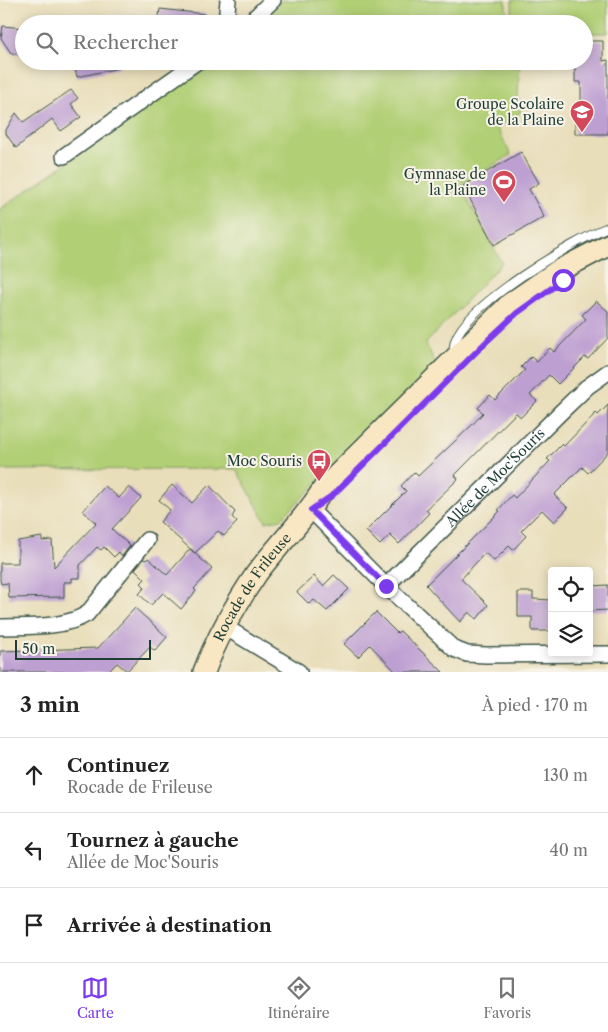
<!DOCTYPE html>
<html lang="fr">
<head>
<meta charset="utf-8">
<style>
  :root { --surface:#fff; --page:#f6f6f6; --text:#222; --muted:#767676; --line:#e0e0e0; --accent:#7c3aed }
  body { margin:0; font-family:"Libre Caslon Text",serif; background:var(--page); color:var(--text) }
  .controls { position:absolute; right:15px; bottom:15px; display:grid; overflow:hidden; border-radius:5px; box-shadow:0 2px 12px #0003 }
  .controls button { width:45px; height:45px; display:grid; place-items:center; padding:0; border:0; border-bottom:1px solid var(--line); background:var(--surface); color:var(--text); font:25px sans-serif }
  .scale { position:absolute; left:15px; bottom:12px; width:136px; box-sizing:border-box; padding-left:5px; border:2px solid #1f3d34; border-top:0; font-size:14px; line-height:18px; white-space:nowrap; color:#1f3d34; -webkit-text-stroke:4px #f7f3e8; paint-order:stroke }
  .stop { position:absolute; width:15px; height:15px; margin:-11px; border:4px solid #7c3aed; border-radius:50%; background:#fff }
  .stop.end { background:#7c3aed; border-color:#fff; box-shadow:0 1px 5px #0008 }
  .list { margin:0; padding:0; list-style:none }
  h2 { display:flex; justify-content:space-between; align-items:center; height:65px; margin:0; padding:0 20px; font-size:21px }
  h2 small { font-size:16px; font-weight:400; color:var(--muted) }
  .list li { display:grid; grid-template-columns:32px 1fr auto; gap:15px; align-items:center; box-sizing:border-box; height:75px; padding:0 20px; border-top:1px solid var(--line) }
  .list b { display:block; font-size:19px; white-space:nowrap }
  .list p { margin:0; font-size:16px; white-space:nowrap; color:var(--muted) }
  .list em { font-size:16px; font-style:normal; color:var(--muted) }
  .icon { flex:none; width:28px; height:28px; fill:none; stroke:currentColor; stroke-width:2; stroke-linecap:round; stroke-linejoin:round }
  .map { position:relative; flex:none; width:608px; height:672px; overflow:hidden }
  .search { position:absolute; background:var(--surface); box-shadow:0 2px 12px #0003; left:15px; right:15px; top:15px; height:55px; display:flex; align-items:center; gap:12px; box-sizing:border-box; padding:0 18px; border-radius:28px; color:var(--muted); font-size:19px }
  .sheet { height:290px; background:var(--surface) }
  nav { display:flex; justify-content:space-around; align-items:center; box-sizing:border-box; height:70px; border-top:1px solid var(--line); background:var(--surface); font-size:14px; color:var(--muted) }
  nav a { display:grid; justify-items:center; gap:2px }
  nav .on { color:var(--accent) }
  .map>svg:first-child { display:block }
</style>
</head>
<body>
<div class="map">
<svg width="608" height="672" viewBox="0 0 608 672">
  <rect width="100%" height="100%" fill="#f7f3e8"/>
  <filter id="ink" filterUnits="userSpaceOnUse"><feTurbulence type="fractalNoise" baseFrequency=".02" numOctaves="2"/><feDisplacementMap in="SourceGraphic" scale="10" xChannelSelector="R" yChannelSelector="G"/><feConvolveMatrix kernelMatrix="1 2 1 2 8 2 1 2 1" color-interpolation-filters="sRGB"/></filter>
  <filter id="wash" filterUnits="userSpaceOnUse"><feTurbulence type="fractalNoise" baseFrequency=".0096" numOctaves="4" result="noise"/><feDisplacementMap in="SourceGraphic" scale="20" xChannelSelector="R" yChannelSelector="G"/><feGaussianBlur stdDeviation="1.12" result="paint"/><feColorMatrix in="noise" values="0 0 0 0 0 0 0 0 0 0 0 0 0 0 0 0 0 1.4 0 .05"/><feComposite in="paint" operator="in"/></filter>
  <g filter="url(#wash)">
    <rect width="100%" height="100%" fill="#e9deba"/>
    <!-- green -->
    <g fill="#b1cf75" stroke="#688654">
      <path d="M282,0H506V8L512,24H257Z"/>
      <path d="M512,0H608V33H584V24H516L512,15Z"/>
      <path d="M215,61H520L518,95L521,112L497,128L511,155L460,185L502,263L426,343L436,365L281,519L266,522L236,469L0,470V209Z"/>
    </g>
    <g id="blocks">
      <!-- building -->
      <g fill="#bd9fd2">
        <path d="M160,9L205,14L204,24H158Z"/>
        <path d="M3,26L24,28L21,54L11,53L1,38Z"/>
        <path d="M584,41H603V61L608,60V134H575V114L581,113V82H575V61H584Z"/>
        <path d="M73,61H118L119,68L77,77Z"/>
        <path d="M71,90L78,98L71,104L81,117L61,131L52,119L16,148L6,134V130L16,113L23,122Z"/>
        <path d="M521,152L539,183L529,189L544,217L494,245L463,186Z"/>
        <path d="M596,301L608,311V338L588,359L585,357L558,384L549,375L530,395L537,401L521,417L516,413L455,475L458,479L426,510L429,513L399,544L390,535L380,545L366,531L406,491L401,486L414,472L418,476L470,427L483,413L478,408L490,395L495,400L525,370L521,367L531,357L537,362L550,348L554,352L586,319L582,315Z"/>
        <path d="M608,405V452L588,473L582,467L554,495L568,508L554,522L542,510L521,531L526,536L513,550L509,546L494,561L485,553L461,579L488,605L477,619L469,612L460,622L426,585L500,511L498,510L512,495L515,498L550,461L547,459L562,444L564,446L596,413L598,415Z"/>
        <path d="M172,485L192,503L209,485L235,512L232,517L237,522L224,536L218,531L195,553L160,522L170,510L159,500Z"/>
        <path d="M105,486L119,498L129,487L141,498L112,529L130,546L122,556L119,552L114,557L104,547L101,550L97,547L80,565V578H72V582H64V597L9,598L8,583L1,584L0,580V563H18V541L42,537V541L52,540L54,567L96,523L83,511Z"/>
        <path d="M190,549L212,569L194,589L196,591L181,609L163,593L151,605L139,594L145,587L141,583L145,579L135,569L144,559L146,560L148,558L167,575Z"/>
        <path d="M334,575L349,589L327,611L314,600L309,604L297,592L314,576L323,586Z"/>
        <path d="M608,585V610L589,611V591H592V586Z"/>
        <path d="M518,592H533V599L552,600V631H532V617H518Z"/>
        <path d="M135,608L167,637L155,651L150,647L127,671L117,663L108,672H0V651L98,648Z"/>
        <path d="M376,612L397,633L400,631L443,672H396L370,645L358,657L344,644Z"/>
      </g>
    </g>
  </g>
  <g filter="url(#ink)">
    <use href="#blocks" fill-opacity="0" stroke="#3d5548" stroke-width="1"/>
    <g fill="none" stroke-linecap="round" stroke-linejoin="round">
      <defs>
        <path id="lane" d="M453,353C454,349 454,345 455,341C467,304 572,242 608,227"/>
        <g id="street">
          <path d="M228,0L227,12L229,24"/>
          <path d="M248,24L273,0"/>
          <path d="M64,156L198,61"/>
          <path d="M311,510L386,586L454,649L467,654L486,655L608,654"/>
          <path id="s1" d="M386,586L561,412L587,387L608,372"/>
          <path d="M0,627C28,626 62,629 87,614L147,540"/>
          <path d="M225,627L299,672"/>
        </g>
        <g id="secondary">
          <path id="s2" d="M204,672C217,637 236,604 257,573C279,544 305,519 324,488L510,304L558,271L608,245"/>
        </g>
      </defs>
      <!-- lane casing -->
      <use href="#lane" stroke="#3d5548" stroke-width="10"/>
      <!-- street casing -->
      <use href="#street" stroke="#3d5548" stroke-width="18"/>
      <!-- secondary casing -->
      <use href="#secondary" stroke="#3d5548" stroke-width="24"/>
      <!-- lane -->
      <use href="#lane" stroke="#fff" stroke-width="8"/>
      <!-- street -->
      <use href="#street" stroke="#fff" stroke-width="15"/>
      <!-- secondary -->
      <use href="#secondary" stroke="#f9e7c3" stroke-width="21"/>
    </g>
  </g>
  <g fill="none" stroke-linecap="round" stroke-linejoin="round" filter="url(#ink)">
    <!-- route -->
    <path stroke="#7c3aed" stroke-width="6" d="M386,586L311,510L333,495L488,340L517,313L563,280"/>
  </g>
  <!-- icons -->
  <defs>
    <symbol id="school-pin" viewBox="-11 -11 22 30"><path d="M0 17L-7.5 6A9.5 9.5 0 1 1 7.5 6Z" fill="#d1495b" stroke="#f7f3e8"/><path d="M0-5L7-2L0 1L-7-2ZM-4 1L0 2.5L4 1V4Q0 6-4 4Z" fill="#fff"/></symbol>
    <symbol id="stadium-pin" viewBox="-11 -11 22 30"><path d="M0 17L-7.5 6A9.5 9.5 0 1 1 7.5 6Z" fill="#d1495b" stroke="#f7f3e8"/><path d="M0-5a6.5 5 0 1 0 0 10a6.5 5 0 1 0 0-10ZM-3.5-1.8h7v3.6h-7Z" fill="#fff"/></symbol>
    <symbol id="bus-pin" viewBox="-11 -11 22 30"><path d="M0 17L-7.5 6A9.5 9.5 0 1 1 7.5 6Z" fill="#d1495b" stroke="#f7f3e8"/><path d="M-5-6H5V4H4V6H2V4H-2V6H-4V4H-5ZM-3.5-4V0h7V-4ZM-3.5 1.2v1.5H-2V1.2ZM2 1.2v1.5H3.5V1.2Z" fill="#fff"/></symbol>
  </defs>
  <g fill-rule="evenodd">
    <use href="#school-pin" x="568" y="98" width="28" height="38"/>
    <use href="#stadium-pin" x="490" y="168" width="28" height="38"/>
    <use href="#bus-pin" x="305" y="447" width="28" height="38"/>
  </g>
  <g text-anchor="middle" stroke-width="4" stroke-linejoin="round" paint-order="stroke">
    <!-- poi labels -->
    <g font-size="14" fill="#1f3d34" stroke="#f7f3e8" text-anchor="end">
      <text x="564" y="109">Groupe Scolaire<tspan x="564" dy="16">de la Plaine</tspan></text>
      <text x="486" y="179">Gymnase de<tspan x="486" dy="16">la Plaine</tspan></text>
      <text x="302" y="466">Moc Souris</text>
    </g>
    <!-- street labels -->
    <g font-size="14" fill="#1f3d34" stroke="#f7f3e8">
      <text dy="5" stroke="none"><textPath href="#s1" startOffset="154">Allée de Moc'Souris</textPath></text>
      <text dy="5" stroke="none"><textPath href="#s2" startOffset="98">Rocade de Frileuse</textPath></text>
    </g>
  </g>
</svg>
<div class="controls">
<button><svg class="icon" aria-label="locate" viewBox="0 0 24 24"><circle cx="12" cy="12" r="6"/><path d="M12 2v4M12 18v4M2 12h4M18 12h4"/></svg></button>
<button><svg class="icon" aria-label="layers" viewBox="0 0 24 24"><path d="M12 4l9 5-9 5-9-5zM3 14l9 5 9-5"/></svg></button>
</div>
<div class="scale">50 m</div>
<div class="stop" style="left:563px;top:280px"></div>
<div class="stop end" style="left:386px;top:586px"></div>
<div class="search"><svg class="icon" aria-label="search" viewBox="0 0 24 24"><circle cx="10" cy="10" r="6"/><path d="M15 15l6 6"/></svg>Rechercher</div>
</div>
<section class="sheet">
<h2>3 min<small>À pied · 170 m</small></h2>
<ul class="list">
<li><svg class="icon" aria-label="ahead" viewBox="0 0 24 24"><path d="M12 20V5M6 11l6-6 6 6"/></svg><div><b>Continuez</b><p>Rocade de Frileuse</p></div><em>130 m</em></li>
<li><svg class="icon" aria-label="left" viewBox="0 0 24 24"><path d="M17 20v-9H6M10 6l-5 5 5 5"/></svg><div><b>Tournez à gauche</b><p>Allée de Moc'Souris</p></div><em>40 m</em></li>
<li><svg class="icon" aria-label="arrive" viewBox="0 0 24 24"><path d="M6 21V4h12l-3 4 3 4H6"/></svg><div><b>Arrivée à destination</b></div></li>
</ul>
</section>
<nav>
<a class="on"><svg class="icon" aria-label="map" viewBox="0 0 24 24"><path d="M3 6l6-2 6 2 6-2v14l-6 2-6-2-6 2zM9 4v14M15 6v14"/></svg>Carte</a>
<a><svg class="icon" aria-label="directions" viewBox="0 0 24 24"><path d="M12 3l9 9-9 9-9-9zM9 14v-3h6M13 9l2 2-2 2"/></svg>Itinéraire</a>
<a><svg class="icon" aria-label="saved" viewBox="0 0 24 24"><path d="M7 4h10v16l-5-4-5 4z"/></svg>Favoris</a>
</nav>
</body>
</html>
